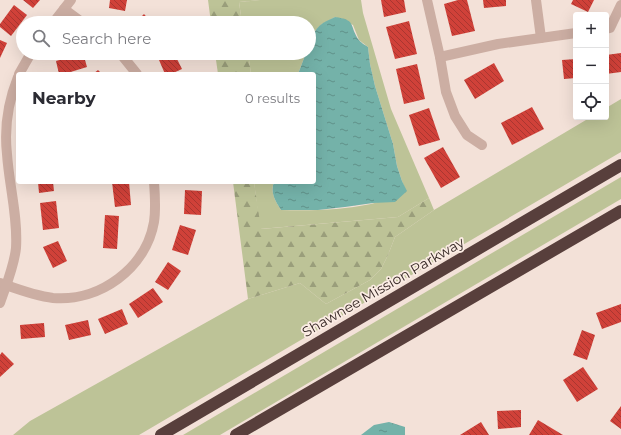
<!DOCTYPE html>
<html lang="en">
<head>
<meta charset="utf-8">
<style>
  :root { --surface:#fff; --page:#f7f7f7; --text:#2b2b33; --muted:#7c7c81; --line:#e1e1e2 }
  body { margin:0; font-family:Montserrat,sans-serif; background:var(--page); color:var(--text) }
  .controls { position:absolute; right:12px; top:12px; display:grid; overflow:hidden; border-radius:4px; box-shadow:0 4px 16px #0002 }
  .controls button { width:36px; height:36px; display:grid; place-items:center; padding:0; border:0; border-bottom:1px solid var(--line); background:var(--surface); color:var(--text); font:20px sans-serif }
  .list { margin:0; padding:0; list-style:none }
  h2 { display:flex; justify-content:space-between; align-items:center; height:52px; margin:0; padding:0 16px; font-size:17px }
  h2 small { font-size:13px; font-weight:400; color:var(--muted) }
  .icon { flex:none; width:22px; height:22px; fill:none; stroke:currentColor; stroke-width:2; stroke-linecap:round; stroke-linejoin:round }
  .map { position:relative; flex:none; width:621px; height:435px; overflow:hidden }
  .search { position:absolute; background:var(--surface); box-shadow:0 4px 16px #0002; left:16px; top:16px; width:300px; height:44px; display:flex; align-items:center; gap:10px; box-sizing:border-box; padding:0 14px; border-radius:22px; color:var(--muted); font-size:15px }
  .panel { position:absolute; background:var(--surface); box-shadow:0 4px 16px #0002; left:16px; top:72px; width:300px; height:112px; border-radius:4px }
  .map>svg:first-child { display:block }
</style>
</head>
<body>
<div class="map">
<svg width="621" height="435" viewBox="0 0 621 435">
  <defs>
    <pattern id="forest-firs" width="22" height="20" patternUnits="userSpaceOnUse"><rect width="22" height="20" fill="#bdc397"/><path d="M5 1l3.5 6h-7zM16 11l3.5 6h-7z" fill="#9a9e7b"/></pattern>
    <pattern id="water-ripples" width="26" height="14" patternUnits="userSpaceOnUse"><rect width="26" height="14" fill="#74b2a9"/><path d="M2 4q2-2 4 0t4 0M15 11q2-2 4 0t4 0" fill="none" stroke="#609189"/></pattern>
    <pattern id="building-back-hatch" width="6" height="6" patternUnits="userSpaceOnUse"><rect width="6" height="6" fill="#d04139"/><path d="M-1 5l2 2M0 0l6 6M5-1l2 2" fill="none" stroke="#aa3630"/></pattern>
  </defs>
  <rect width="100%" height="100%" fill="#f3e1d8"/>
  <!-- grass -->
  <g fill="#bdc397">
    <path d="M260,0H361L363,13L391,109L429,198L398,217L260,229L254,182H274C270,192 275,201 281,210C311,211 342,210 371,204C383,201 395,195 406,191L402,181L397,166L393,144L375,86L370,64L368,47L359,40L353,25L335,17L322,24L313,33L309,47V23H242L239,2Z"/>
    <path d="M248,53H306L298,74H251Z"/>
    <path d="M621,99V152L139,435H13L30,421L248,299L300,283L326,304L370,280L381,269L388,255L395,237L434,210L591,117H606V108Z"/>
    <path d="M621,177V199L220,435H183Z"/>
  </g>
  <!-- forest -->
  <g fill="url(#forest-firs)">
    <path d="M208,0H260L239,2L242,23H211Z"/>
    <path d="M215,53H248L251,74H218Z"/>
    <path d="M233,182H254L261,229L398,217L429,198L434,210L395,237L388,255L381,269L370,280L326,304L300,283L248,299Z"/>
  </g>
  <!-- water -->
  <g fill="url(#water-ripples)">
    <path d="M335,17C356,20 349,24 358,39C360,42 365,45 368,47L370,64L375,86L393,144L397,166L402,181L407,191L395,202L373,203L345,207L318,210H281C275,201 270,192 274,182H314V74H298L306,53H309C309,42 313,30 323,23C326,21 331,19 335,17Z"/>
    <path d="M389,422L405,427V435H361L374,425Z"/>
  </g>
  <!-- building -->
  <g fill="url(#building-back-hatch)">
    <path d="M23,0H40L33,8Z"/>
    <path d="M110,0H127L125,11L109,8Z"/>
    <path d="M381,0H404L406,12L384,17Z"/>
    <path d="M458,0H467L475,31L452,36L444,4Z"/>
    <path d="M483,0H506V6L484,8Z"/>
    <path d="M573,0H594L588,12L571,4Z"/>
    <path d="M14,5L27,15L11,36L0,27V24Z"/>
    <path d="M144,14L152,23H135Z"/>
    <path d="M409,21L417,54L395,59L386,27Z"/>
    <path d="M0,40L7,43L0,58Z"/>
    <path d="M83,53L87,67L64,74H59L56,61Z"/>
    <path d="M156,53H174L182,69L171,74H165Z"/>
    <path d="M621,53V72L606,74V55Z"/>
    <path d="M576,59V78L564,79L562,60Z"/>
    <path d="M494,63L504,81L475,99L464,80Z"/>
    <path d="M417,64L425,99L404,104L396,69Z"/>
    <path d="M98,70L102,74H93Z"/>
    <path d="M532,107L544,129L512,145L501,123Z"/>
    <path d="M429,108L440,140L419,146L409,115Z"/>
    <path d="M443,147L460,177L441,188L424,158Z"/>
    <path d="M38,182H53L54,191L39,193Z"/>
    <path d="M112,182H129L131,205L115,207Z"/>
    <path d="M185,190L202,191L201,215L184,214Z"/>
    <path d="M56,201L59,228L43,230L40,203Z"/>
    <path d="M105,215L119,216L117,249L103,248Z"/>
    <path d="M180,225L196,230L188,255L172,250Z"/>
    <path d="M58,241L67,261L53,268L43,247Z"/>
    <path d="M168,262L181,271L168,290L155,282Z"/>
    <path d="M153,288L163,302L138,318L129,304Z"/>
    <path d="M621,304V322L602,329L596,313Z"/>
    <path d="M122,309L128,324L105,334L98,319Z"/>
    <path d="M88,320L91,335L69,340L65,325Z"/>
    <path d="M44,323L45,337L21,339L20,325Z"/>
    <path d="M582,330L595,335L587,360L573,355Z"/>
    <path d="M2,352L14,364L0,377V355Z"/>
    <path d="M583,367L598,389L577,402L563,380Z"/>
    <path d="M621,406V429L610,421Z"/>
    <path d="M521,410V427L498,429L497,411Z"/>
    <path d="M538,420L563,435H529Z"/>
    <path d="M481,422L489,435H460Z"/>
  </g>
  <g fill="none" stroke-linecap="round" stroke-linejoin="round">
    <!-- minor -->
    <g stroke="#ccaea3" stroke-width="10">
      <path d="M427,0L440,57L446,92L455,116L467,135L482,145"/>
      <path d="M536,0L541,38"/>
      <path d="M64,9L83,23"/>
      <path d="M53,23L71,0"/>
      <path d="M606,29L610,28L621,5"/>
      <path d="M120,53L137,74"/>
      <path d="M440,57L498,44L576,33"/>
      <path d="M19,74L31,53"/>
      <path d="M0,283C17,289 35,296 53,298C100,302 146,268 154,222C156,209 155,195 154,182"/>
      <path d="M0,303C6,285 14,267 16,248C18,216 9,185 7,154C4,127 8,102 18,77"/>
    </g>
    <!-- highway -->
    <g stroke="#583f3c" stroke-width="12">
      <path d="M161,435L621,165"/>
      <path d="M236,435L621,211"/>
    </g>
  </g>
  <g text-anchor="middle" stroke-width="3.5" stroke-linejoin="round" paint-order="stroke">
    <!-- street labels -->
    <g font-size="14" fill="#362825" stroke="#fbece4">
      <text transform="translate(383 287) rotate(-30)" y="5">Shawnee Mission Parkway</text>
    </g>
  </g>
</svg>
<div class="controls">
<button>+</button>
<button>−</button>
<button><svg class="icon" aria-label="locate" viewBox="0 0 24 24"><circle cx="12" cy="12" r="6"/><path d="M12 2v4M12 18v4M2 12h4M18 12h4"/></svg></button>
</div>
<div class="search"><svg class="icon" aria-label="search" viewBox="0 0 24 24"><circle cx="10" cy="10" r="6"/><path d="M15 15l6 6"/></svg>Search here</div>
<section class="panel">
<h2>Nearby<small>0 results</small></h2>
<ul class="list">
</ul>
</section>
</div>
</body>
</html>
